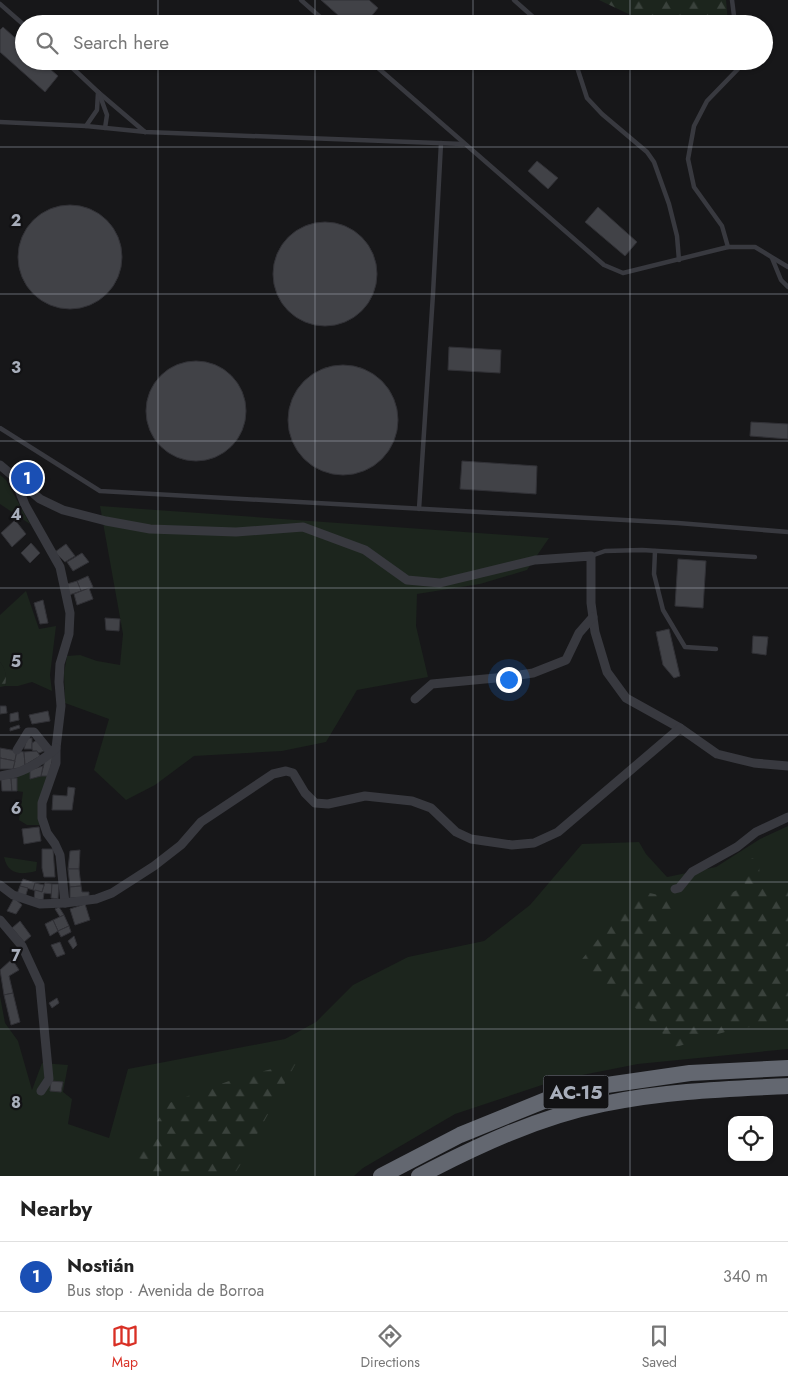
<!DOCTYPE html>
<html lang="en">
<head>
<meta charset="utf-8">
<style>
  :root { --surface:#fff; --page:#f2f2f2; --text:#222; --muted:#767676; --line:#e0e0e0; --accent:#d93025 }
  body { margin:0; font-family:Jost,sans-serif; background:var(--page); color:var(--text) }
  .controls { position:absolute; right:15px; bottom:15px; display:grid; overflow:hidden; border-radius:10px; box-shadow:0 1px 4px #0004 }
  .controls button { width:45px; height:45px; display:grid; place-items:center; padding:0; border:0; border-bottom:1px solid var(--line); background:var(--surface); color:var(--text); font:25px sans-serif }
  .you { position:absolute; left:508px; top:679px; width:18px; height:18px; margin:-12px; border:4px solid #fff; border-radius:50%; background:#1a73e8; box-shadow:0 0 0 8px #1a73e833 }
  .badge { display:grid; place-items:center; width:32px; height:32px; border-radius:50%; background:var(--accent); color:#fff; font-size:16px; font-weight:700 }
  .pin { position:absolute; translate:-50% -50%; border:2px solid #fff; box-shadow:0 1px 5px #0006 }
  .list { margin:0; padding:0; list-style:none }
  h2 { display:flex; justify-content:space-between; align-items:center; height:65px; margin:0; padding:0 20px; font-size:21px }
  h2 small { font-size:16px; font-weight:400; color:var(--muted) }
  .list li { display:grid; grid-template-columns:32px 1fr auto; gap:15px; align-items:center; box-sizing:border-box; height:70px; padding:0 20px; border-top:1px solid var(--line) }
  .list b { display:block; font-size:19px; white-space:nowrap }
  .list p { margin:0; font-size:16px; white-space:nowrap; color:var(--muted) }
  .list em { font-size:16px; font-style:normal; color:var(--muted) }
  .icon { flex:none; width:28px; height:28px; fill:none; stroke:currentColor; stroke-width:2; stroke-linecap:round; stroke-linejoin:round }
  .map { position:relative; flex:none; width:788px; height:1176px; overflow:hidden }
  .search { position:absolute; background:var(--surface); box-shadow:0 1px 4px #0004; left:15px; right:15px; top:15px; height:55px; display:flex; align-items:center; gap:12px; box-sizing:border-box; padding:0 18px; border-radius:28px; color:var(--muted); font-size:19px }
  .sheet { height:135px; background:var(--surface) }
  nav { display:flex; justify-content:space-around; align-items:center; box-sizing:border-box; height:70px; border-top:1px solid var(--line); background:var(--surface); font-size:14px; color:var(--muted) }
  nav a { display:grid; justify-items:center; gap:2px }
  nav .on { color:var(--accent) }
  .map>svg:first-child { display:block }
</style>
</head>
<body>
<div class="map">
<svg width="788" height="1176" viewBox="0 0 788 1176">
  <defs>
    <pattern id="forest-firs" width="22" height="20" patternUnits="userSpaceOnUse" patternTransform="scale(1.25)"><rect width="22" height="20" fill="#1c251d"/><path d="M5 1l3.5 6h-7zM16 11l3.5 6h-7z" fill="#3a423c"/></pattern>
  </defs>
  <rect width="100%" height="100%" fill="#171719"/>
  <!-- green -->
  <g fill="#1c251d">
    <path d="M0,475L6,480L30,524L0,504Z"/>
    <path d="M100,506L549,538L527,570L480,584L417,594L416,626L428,677L357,690L326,742L282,751L194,756L155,785L126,800L94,770L109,719L65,703L64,673L67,656L80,655L97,661L120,665L123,634Z"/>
    <path d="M26,591L39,629L56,626L50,675L52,691L32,682L18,686H5C7,677 6,670 0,662V615Z"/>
    <path d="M30,770L31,779L41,776H48L40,825H27L19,820L23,792L17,791V775Z"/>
    <path d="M788,826V1049L638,1064L557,1080L455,1114L363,1168L354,1176H0V996L5,1023L18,1041L32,1090L42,1063L68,1065L63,1092L72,1099L68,1124L109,1138L128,1069L285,1039L316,1022L353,985L408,957L484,941L530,905L582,844L639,842L646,854L667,877L716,867L760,839Z"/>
    <path d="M4,857L37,862L36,871C21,875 8,875 4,857Z"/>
  </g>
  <!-- forest -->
  <g fill="url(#forest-firs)">
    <path d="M599,0H726L728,24H654L637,18Z"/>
    <path d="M0,662C6,669 7,677 5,686L0,687Z"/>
    <path d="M758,856L761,888L788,887V1024L738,1028L676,1047L644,1015L579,963L614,919L641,891L676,899L673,925H698L720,900L745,885L739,864Z"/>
    <path d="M296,1063L239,1167L233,1176H142L153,1162L134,1157L169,1103L240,1077Z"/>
  </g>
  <!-- building -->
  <g fill="#414247" stroke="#313136">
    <path d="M321,0H369L378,8L365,24H348Z"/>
    <path d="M3,27L24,46V61H41L58,76L45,92L0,52V30Z"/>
    <path d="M537,161L558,178L548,189L528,171Z"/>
    <circle cx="70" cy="257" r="52"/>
    <path d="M598,207L637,242L625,256L585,222Z"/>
    <circle cx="325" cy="274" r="52"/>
    <path d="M449,347L501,350L500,373L448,370Z"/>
    <circle cx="196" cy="411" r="50"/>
    <circle cx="343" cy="420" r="55"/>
    <path d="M751,422L788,424V439L750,436Z"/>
    <path d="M462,461L537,466L536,494L460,489Z"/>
    <path d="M15,520L26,534L12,547L1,533Z"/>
    <path d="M31,543L40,553L30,563L21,553Z"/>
    <path d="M66,544L75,556L65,562L55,552Z"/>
    <path d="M82,553L89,562L73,571L67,562Z"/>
    <path d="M678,559L706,561L703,608L675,606Z"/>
    <path d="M88,576L93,587L81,591L77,581Z"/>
    <path d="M77,581L81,591L69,595L67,584Z"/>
    <path d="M89,588L93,599L77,605L74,594Z"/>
    <path d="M43,600L48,623L40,624L34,603Z"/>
    <path d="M105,618L120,619L119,631L106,630Z"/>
    <path d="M669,629L680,676L674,678L663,665L656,632Z"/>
    <path d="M753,636L768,637L766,655L752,653Z"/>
    <path d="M0,706H6L7,713L0,714Z"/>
    <path d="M48,711L50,721L32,724L29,715Z"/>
    <path d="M18,712L19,720L10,722V714Z"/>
    <path d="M19,725L20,728L10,731V728Z"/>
    <path d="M27,738H32V749H24Z"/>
    <path d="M37,740L44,751L39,753L37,751H33L32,749V743Z"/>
    <path d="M0,748L17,751L15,761L0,758Z"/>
    <path d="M17,751L24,752L25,765L19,768L13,769Z"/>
    <path d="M37,751L40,756L25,765L24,752Z"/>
    <path d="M53,756L51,766L48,776H41L45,760Z"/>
    <path d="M0,758L15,761L13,769H0Z"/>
    <path d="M43,766L41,776L30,779V770Z"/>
    <path d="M11,778L12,791H2L1,779Z"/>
    <path d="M11,778H17V791H12Z"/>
    <path d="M68,787L75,788L72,810H52L53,795L67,796Z"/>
    <path d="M39,827L41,841L24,844L22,829Z"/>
    <path d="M42,849H53L55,877H44L42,868Z"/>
    <path d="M80,850L79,869H68L70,851Z"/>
    <path d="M68,869H79L81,886L70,887Z"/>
    <path d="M23,879L35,883L33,890L20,886Z"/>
    <path d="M35,883L44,885L42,892L33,890Z"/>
    <path d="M45,883L52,884V894L44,893L43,900L34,899L35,890L42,892Z"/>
    <path d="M52,884H59L58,899L51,898Z"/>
    <path d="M20,886L28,888L25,898L17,894Z"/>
    <path d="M81,886L82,892H89V897L70,898V887Z"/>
    <path d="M14,898L22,905L16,914L7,911Z"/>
    <path d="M85,904L90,920L75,925L70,909Z"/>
    <path d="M59,907L64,915L60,917L55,909Z"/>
    <path d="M64,915L69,926L58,931L53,920Z"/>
    <path d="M53,920L58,931L50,936L45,924Z"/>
    <path d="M20,921L31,936L24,942L12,928Z"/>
    <path d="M69,926L71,932L61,937L58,931Z"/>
    <path d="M74,936L77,945L73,949L68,941Z"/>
    <path d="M60,942L65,954L57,957L51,945Z"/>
    <path d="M12,959L19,970L9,976L13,993L4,995L0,970Z"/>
    <path d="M13,993L20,1022L11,1025L4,995Z"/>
    <path d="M57,998L59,1003L52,1008L49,1003Z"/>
    <path d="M51,1081L63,1082L61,1092L50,1091Z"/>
  </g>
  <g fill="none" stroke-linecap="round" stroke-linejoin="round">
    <!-- lane -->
    <g stroke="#38393f" stroke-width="4.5">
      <path d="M301,0L328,24"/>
      <path d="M514,0L541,24"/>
      <path d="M732,0L735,24"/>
      <path d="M0,4L24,25"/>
      <path d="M65,61L98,92L97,110L86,126"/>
      <path d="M370,61L604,265L623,273L728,247H755L788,267"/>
      <path d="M575,61L587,98L602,114L647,152L654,162L669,204L677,236L679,260"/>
      <path d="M98,92L145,132"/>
      <path d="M99,93L107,115L105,128"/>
      <path d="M0,122L86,126L146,132L463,144"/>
      <path d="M728,247L722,226L694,187L688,159L694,126L707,101L738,69L739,61"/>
      <path d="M772,258L781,280L788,287"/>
      <path d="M0,428L100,491L678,523L788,532"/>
      <path d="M419,509L433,294L441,143"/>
      <path d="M655,551L654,574L663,610L685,647L716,649"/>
      <path d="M591,556L605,551L642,550L755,557"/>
    </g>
    <!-- street -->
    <g stroke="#38393f" stroke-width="9">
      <path d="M0,465L40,499L63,510L106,521L150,529L236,532L303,527L365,550L407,580L440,583L535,560L591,556V603L595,632L607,672L626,698L680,728L717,754L754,763L788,766"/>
      <path d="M14,477L25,505L60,567L70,613L69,634L60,664L59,682L61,706L56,748V763L42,803V818L47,833L55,844L60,855L65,903"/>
      <path d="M415,699L432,684L506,677L533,673L566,660L579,633L593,617"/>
      <path d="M17,750L28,732H34L51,753"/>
      <path d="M0,776C5,775 10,774 16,773C29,769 46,758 56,748"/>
      <path d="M0,885L13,895L40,904L65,903L96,899L112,893L154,866L181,845L201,822L273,774L286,771L293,773L305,793L315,803L328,804L365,796L412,801L431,808L456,832L471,839L512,845L534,843L558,832L680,728"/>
      <path d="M675,889L679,888L692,872L737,847L756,832L788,817"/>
      <path d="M0,920L22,946L40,985L49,1079L41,1091"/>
    </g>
    <!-- highway -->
    <g stroke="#636770" stroke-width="16">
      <path d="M381,1176L460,1135L546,1100L600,1086L690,1073L788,1068"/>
      <path d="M419,1176C477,1146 538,1117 603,1104C663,1091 726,1089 788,1086"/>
    </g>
  </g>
  <!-- grid -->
  <path fill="none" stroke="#a8aebb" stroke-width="1" stroke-opacity="0.55" d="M158,0V24M315,0V24M473,0V24M630,0V24M158,61V1176M315,61V1176M473,61V1176M630,61V1176M0,147H788M0,294H788M0,441H788M0,588H788M0,735H788M0,882H788M0,1029H788"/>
  <g text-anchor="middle" stroke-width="4.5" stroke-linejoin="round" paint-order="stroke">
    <!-- shield labels -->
    <rect fill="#121214" stroke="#7b7f89" stroke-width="1" x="543.5" y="1075.5" width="65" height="33" rx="4"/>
    <g font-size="19" font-weight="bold" fill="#a8aebb">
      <text x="576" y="1099">AC-15</text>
    </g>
  </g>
  <g font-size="16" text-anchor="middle" font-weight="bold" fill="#a8aebb" stroke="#121214" stroke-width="4.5" stroke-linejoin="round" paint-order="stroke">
    <text x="16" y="226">2</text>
    <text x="16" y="373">3</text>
    <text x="16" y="520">4</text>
    <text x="16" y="667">5</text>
    <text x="16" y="814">6</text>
    <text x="16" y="961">7</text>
    <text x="16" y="1108">8</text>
  </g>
</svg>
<div class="controls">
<button><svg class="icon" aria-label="locate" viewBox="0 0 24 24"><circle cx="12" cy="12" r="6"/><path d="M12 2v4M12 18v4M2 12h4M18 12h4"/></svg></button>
</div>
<div class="you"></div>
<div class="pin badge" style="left:27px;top:478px;background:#1a4fb4">1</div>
<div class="search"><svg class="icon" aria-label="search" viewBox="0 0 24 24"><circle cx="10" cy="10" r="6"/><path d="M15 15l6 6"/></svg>Search here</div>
</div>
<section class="sheet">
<h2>Nearby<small></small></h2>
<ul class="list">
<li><span class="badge" style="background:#1a4fb4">1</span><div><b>Nostián</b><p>Bus stop · Avenida de Borroa</p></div><em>340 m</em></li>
</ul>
</section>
<nav>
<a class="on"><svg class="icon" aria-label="map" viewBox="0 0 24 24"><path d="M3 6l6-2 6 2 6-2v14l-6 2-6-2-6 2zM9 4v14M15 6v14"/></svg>Map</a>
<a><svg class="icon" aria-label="directions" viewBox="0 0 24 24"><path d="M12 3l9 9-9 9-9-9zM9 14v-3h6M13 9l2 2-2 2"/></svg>Directions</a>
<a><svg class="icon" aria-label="saved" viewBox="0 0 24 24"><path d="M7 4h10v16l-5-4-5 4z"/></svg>Saved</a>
</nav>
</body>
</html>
